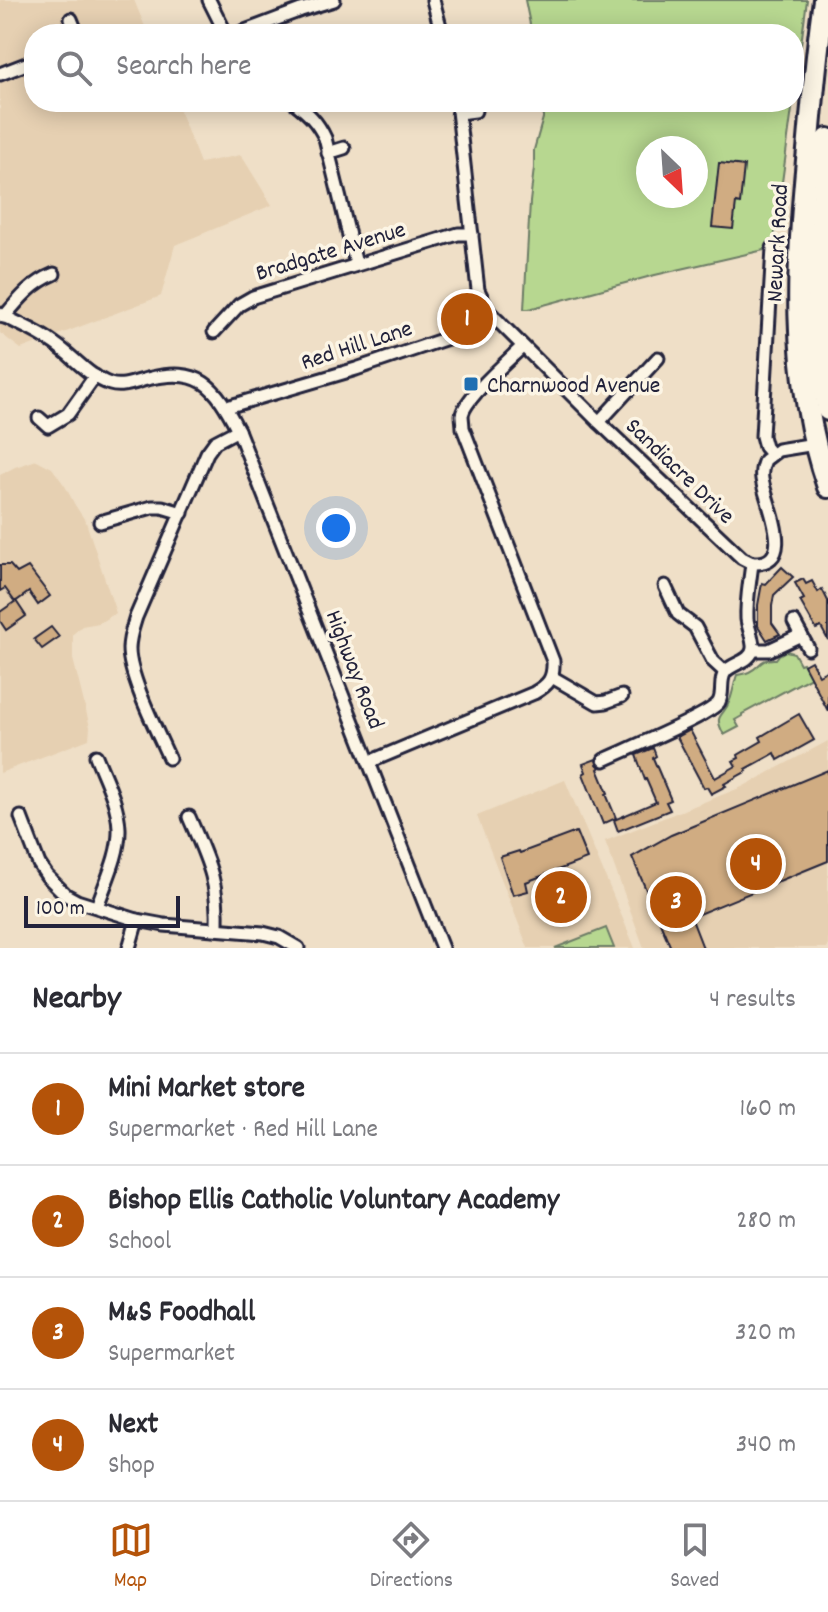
<!DOCTYPE html>
<html lang="en">
<head>
<meta charset="utf-8">
<style>
  :root { --surface:#fff; --page:#f2f2f3; --text:#2b2b33; --muted:#7c7c81; --line:#e1e1e2; --accent:#b45309 }
  body { margin:0; font-family:Dekko,sans-serif; background:var(--page); color:var(--text) }
  .compass { position:absolute; left:636px; top:136px; width:72px; height:72px; border-radius:50%; background:var(--surface); box-shadow:0 4px 20px #0003; rotate:155deg }
  .scale { position:absolute; left:24px; bottom:20px; width:156px; box-sizing:border-box; padding-left:8px; border:4px solid #22223b; border-top:0; font-size:22px; line-height:28px; white-space:nowrap; color:#22223b; -webkit-text-stroke:6px #fcf5e5; paint-order:stroke }
  .you { position:absolute; left:336px; top:528px; width:28px; height:28px; margin:-20px; border:6px solid #fff; border-radius:50%; background:#1a73e8; box-shadow:0 0 0 12px #1a73e833 }
  .badge { display:grid; place-items:center; width:52px; height:52px; border-radius:50%; background:var(--accent); color:#fff; font-size:26px; font-weight:700 }
  .pin { position:absolute; translate:-50% -50%; border:4px solid #fff; box-shadow:0 2px 8px #0006 }
  .list { margin:0; padding:0; list-style:none }
  h2 { display:flex; justify-content:space-between; align-items:center; height:104px; margin:0; padding:0 32px; font-size:34px }
  h2 small { font-size:26px; font-weight:400; color:var(--muted) }
  .list li { display:grid; grid-template-columns:52px 1fr auto; gap:24px; align-items:center; box-sizing:border-box; height:112px; padding:0 32px; border-top:2px solid var(--line) }
  .list b { display:block; font-size:30px; white-space:nowrap }
  .list p { margin:0; font-size:26px; white-space:nowrap; color:var(--muted) }
  .list em { font-size:26px; font-style:normal; color:var(--muted) }
  .icon { flex:none; width:44px; height:44px; fill:none; stroke:currentColor; stroke-width:2; stroke-linecap:round; stroke-linejoin:round }
  .map { position:relative; flex:none; width:828px; height:948px; overflow:hidden }
  .search { position:absolute; background:var(--surface); box-shadow:0 4px 20px #0003; left:24px; right:24px; top:24px; height:88px; display:flex; align-items:center; gap:20px; box-sizing:border-box; padding:0 28px; border-radius:32px; color:var(--muted); font-size:30px }
  .sheet { height:552px; background:var(--surface) }
  nav { display:flex; justify-content:space-around; align-items:center; box-sizing:border-box; height:112px; border-top:2px solid var(--line); background:var(--surface); font-size:22px; color:var(--muted) }
  nav a { display:grid; justify-items:center; gap:4px }
  nav .on { color:var(--accent) }
  .map>svg:first-child { display:block }
</style>
</head>
<body>
<div class="map">
<svg width="828" height="948" viewBox="0 0 828 948">
  <rect width="100%" height="100%" fill="#efdfc7"/>
  <filter id="ink" filterUnits="userSpaceOnUse"><feTurbulence type="fractalNoise" baseFrequency=".0125" numOctaves="2"/><feDisplacementMap in="SourceGraphic" scale="16" xChannelSelector="R" yChannelSelector="G"/><feConvolveMatrix kernelMatrix="1 2 1 2 8 2 1 2 1" color-interpolation-filters="sRGB"/></filter>
  <g filter="url(#ink)">
    <!-- built -->
    <g fill="#e6d0b2">
      <path d="M0,0H134L148,34H34V102H176L200,163L241,155L272,205L175,245L161,296L21,349L0,333Z"/>
      <path d="M37,460L52,468L65,486L75,505L86,522L116,613L99,623L82,626L73,634V659L90,727L89,739L0,773V475L15,467Z"/>
      <path d="M828,741V948H644L605,841L742,787Z"/>
      <path d="M565,780L635,948H528L477,816Z"/>
    </g>
    <!-- green -->
    <g fill="#b7d790" stroke="#6c7c66" stroke-width="2" fill-rule="evenodd">
      <path d="M525,0H807L794,96V34H532Z"/>
      <path d="M543,102H793L773,248L655,275L529,309H524L530,202L534,168V150L543,118ZM648,148H696V196H648Z"/>
      <path d="M786,651L794,653L800,664L803,663L811,677L742,714V716L735,720L739,727L724,735C712,713 724,718 730,700C733,692 734,683 737,675C741,674 745,674 749,672C761,667 759,658 776,659L779,655Z"/>
      <path d="M606,928L614,948H555Z"/>
    </g>
    <!-- building -->
    <g fill="#d0ac82" stroke="#22223b" stroke-width="2">
      <path d="M719,163L744,166L740,204L736,203L733,229L712,227Z"/>
      <path d="M0,565H10L17,573L28,567L50,596L38,605L29,592L15,602L5,588L0,591Z"/>
      <path d="M782,567L793,577L774,595L772,606V623L780,634L767,640L758,626V605L762,583L766,584Z"/>
      <path d="M803,579L806,584L812,581L818,592L822,589L828,601V640L821,627L816,629L800,601L804,599L795,583Z"/>
      <path d="M16,601L26,616L6,630L0,621V612Z"/>
      <path d="M51,627L59,637L42,649L34,639Z"/>
      <path d="M811,661L819,675L828,670V711L804,665Z"/>
      <path d="M799,714L814,740L778,760L775,753L770,756L746,769L747,771L724,784L726,786L711,794L707,787L704,788L677,737L690,730L715,778L736,766L733,761L739,758L738,755L762,741L760,737Z"/>
      <path d="M653,748L656,756L653,758L671,800L666,802L670,810L618,831L614,820L656,802L646,779L645,780L636,755Z"/>
      <path d="M596,759L597,764L600,767L598,769L608,793L606,794L616,818L603,824L583,774L586,772L583,764Z"/>
      <path d="M828,770V861L691,917L703,948H671L632,857L671,835Z"/>
      <path d="M576,832L587,859L526,882L528,891L513,895L500,857L519,851L520,853Z"/>
    </g>
    <g fill="none" stroke-linecap="round" stroke-linejoin="round">
      <defs>
        <g id="street">
          <path d="M209,0L226,34"/>
          <path d="M433,0L442,34"/>
          <path d="M71,19L77,34"/>
          <path d="M237,34L301,10L334,0"/>
          <path d="M0,74L34,61"/>
          <path d="M294,102C308,113 317,121 325,138L356,264"/>
          <path d="M457,102L478,290L489,312L599,422L742,558L752,563"/>
          <path d="M459,113L475,111"/>
          <path d="M328,153L344,148"/>
          <path d="M0,314C18,324 38,331 55,344C73,356 89,377 110,384C122,388 135,382 147,379C200,366 215,385 238,430L442,948"/>
          <path d="M4,317C19,299 32,283 54,274"/>
          <path d="M214,332L239,305L253,297L458,234H472"/>
          <path d="M227,407L356,369L498,321"/>
          <path d="M39,418L48,426L68,414L95,376"/>
          <path d="M599,422L658,358"/>
          <path d="M771,454L765,447L762,436L773,248"/>
          <path d="M100,522L152,507H162L182,513"/>
          <path d="M752,563C799,566 765,502 762,479C761,472 762,466 765,460L778,450L815,444"/>
          <path d="M665,586L678,614L695,627L713,661L725,672"/>
          <path d="M794,622L808,648"/>
          <path d="M753,650H769L801,635"/>
          <path d="M552,677L597,703L606,702L622,696"/>
          <path d="M96,756C105,779 118,803 119,828C120,854 105,883 97,907"/>
          <path d="M169,758C157,731 129,677 129,649C129,637 133,627 136,617L207,453L215,442L238,430"/>
          <path d="M604,760C623,751 711,715 719,702C724,693 719,681 725,672C732,663 751,662 753,649C754,640 748,628 747,619C746,600 750,582 752,563"/>
          <path d="M369,762L534,693C548,685 554,679 553,661L463,428C463,425 462,417 462,415C465,398 509,360 522,347"/>
          <path d="M21,817L39,864L47,876L66,895L77,901L137,920L164,925L263,933L279,937L298,948"/>
          <path d="M189,817C207,859 219,881 217,929"/>
          <path d="M129,948L137,920"/>
        </g>
        <g id="highway">
          <path d="M824,0C817,47 813,94 809,140C797,256 789,375 828,487"/>
          <path d="M828,139C820,232 810,318 828,410"/>
        </g>
      </defs>
      <!-- street casing -->
      <use href="#street" stroke="#22223b" stroke-width="17"/>
      <!-- highway casing -->
      <use href="#highway" stroke="#22223b" stroke-width="26"/>
      <!-- street -->
      <use href="#street" stroke="#fcf5e5" stroke-width="11"/>
      <!-- highway -->
      <use href="#highway" stroke="#fcf5e5" stroke-width="20"/>
    </g>
  </g>
  <!-- markers -->
  <rect fill="#1f6fb2" stroke="#fcf5e5" stroke-width="3" x="463" y="376" width="16" height="16" rx="4"/>
  <g text-anchor="middle" stroke-width="7" stroke-linejoin="round" paint-order="stroke">
    <!-- street labels -->
    <g font-size="24" fill="#22223b" stroke="#fcf5e5">
      <text transform="translate(776 243) rotate(-87)" y="8">Newark Road</text>
      <text transform="translate(330 250) rotate(-17)" y="8">Bradgate Avenue</text>
      <text transform="translate(356 344) rotate(-18)" y="8">Red Hill Lane</text>
      <text transform="translate(681 470) rotate(44)" y="8">Sandiacre Drive</text>
      <text transform="translate(356 669) rotate(69)" y="8">Highway Road</text>
    </g>
    <!-- poi labels -->
    <g font-size="24" fill="#22223b" stroke="#fcf5e5" text-anchor="start">
      <text x="487" y="392">Charnwood Avenue</text>
    </g>
  </g>
</svg>
<svg class="compass" viewBox="-18 -18 36 36"><path d="M0-13l5 13h-10z" fill="#e53935"/><path d="M0 13l5-13h-10z" fill="#7c7c81"/></svg>
<div class="scale">100 m</div>
<div class="you"></div>
<div class="pin badge" style="left:467px;top:319px">1</div>
<div class="pin badge" style="left:561px;top:897px">2</div>
<div class="pin badge" style="left:676px;top:902px">3</div>
<div class="pin badge" style="left:756px;top:864px">4</div>
<div class="search"><svg class="icon" aria-label="search" viewBox="0 0 24 24"><circle cx="10" cy="10" r="6"/><path d="M15 15l6 6"/></svg>Search here</div>
</div>
<section class="sheet">
<h2>Nearby<small>4 results</small></h2>
<ul class="list">
<li><span class="badge">1</span><div><b>Mini Market store</b><p>Supermarket · Red Hill Lane</p></div><em>160 m</em></li>
<li><span class="badge">2</span><div><b>Bishop Ellis Catholic Voluntary Academy</b><p>School</p></div><em>280 m</em></li>
<li><span class="badge">3</span><div><b>M&amp;S Foodhall</b><p>Supermarket</p></div><em>320 m</em></li>
<li><span class="badge">4</span><div><b>Next</b><p>Shop</p></div><em>340 m</em></li>
</ul>
</section>
<nav>
<a class="on"><svg class="icon" aria-label="map" viewBox="0 0 24 24"><path d="M3 6l6-2 6 2 6-2v14l-6 2-6-2-6 2zM9 4v14M15 6v14"/></svg>Map</a>
<a><svg class="icon" aria-label="directions" viewBox="0 0 24 24"><path d="M12 3l9 9-9 9-9-9zM9 14v-3h6M13 9l2 2-2 2"/></svg>Directions</a>
<a><svg class="icon" aria-label="saved" viewBox="0 0 24 24"><path d="M7 4h10v16l-5-4-5 4z"/></svg>Saved</a>
</nav>
</body>
</html>
